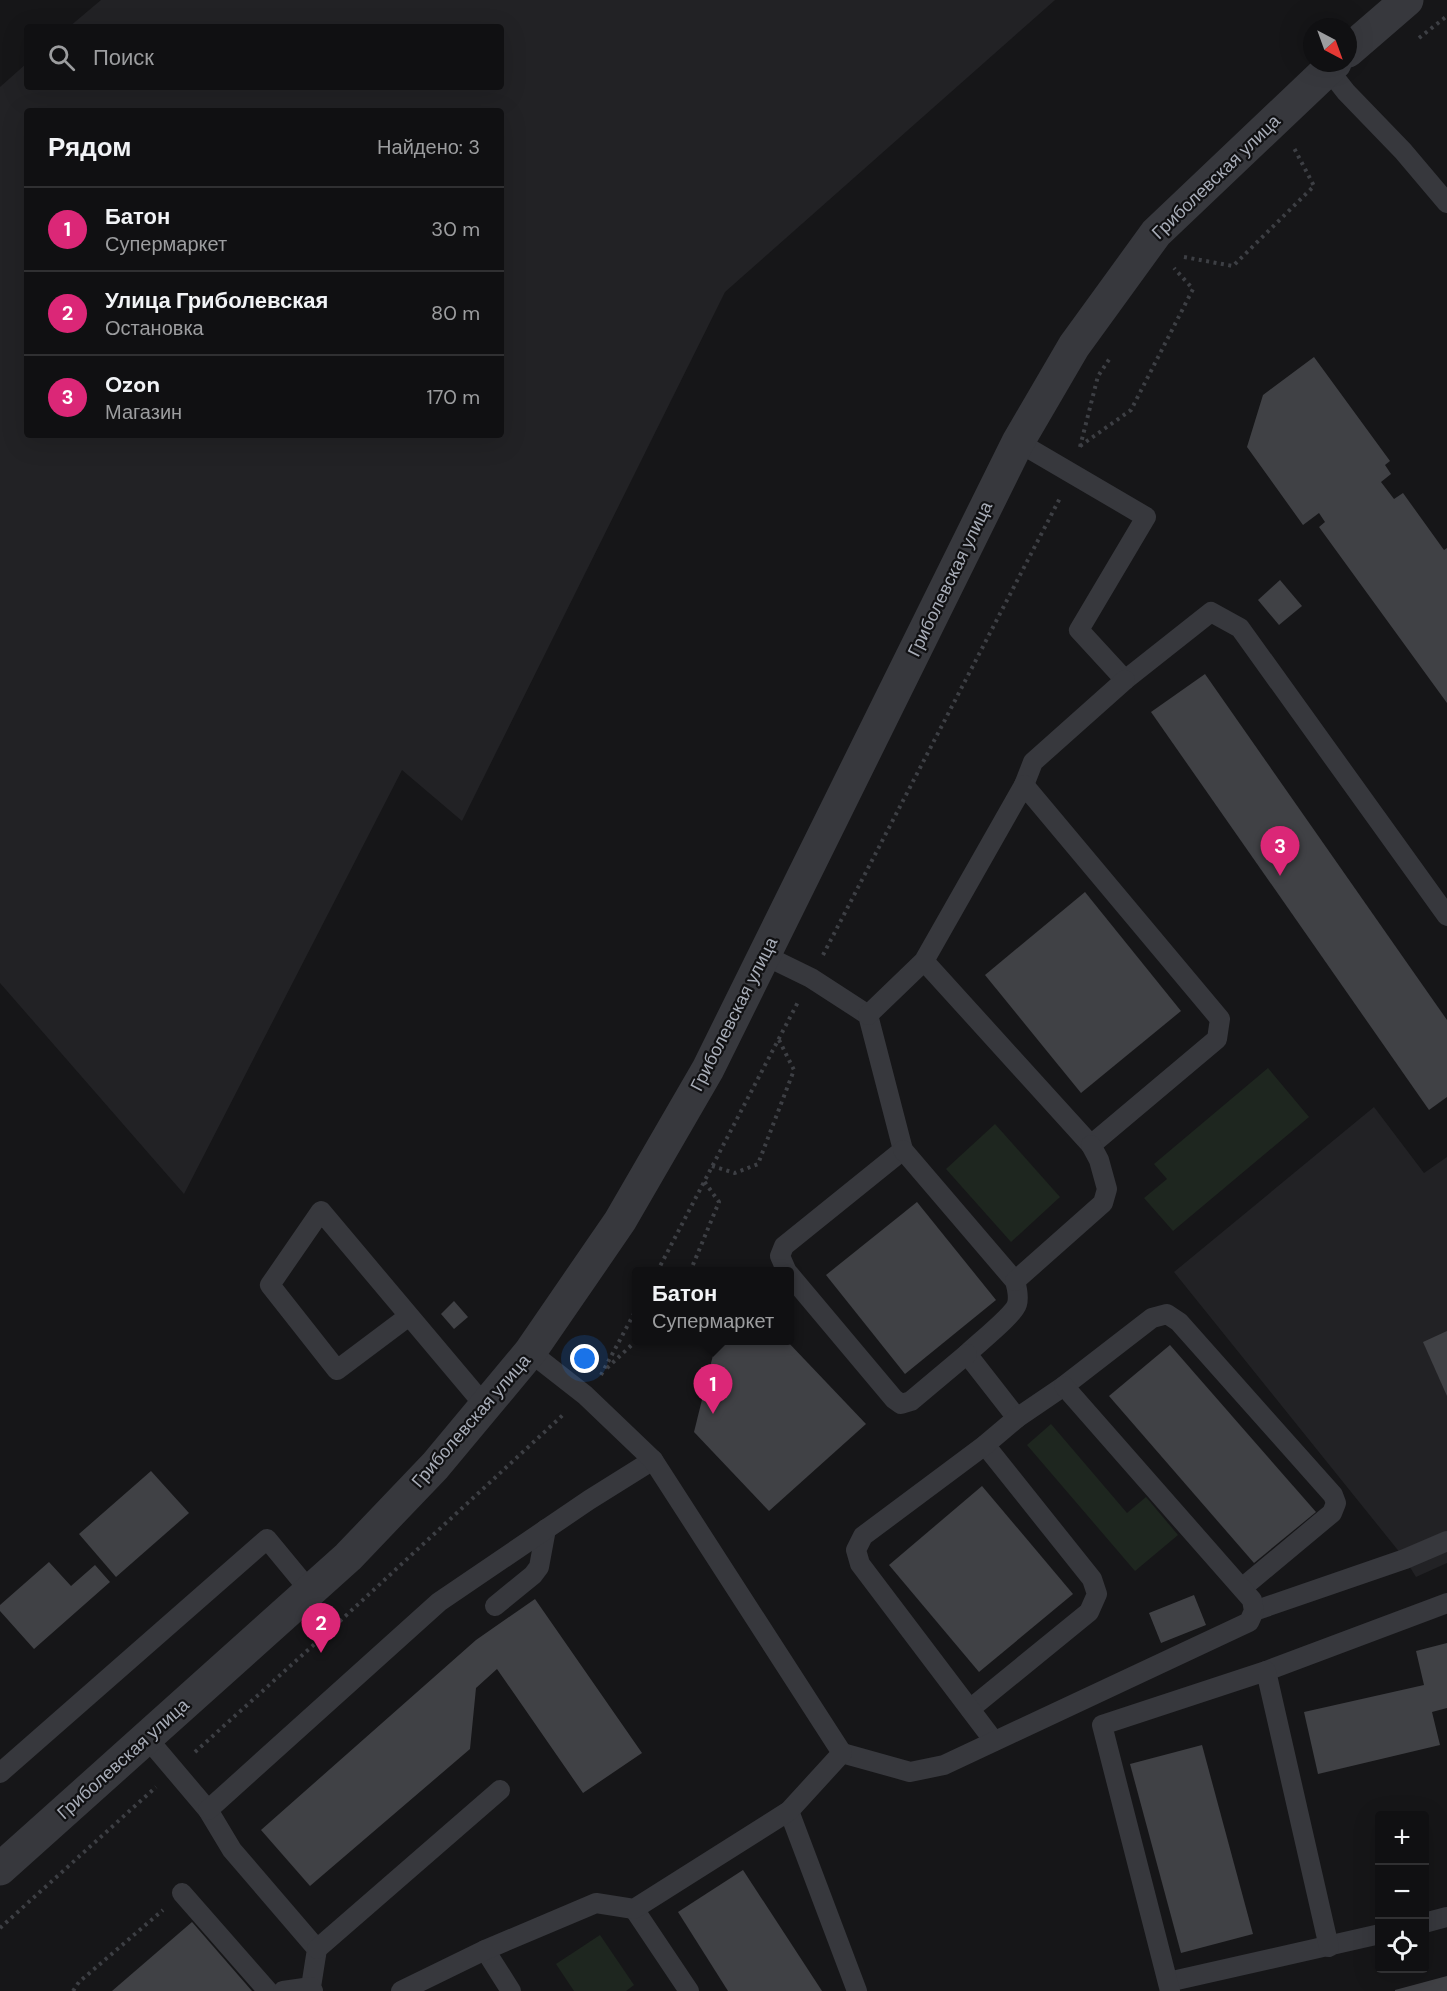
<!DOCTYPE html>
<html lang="ru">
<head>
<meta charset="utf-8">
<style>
  :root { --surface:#101012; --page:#1e1e20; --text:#f1f3f6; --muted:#9c9d9f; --line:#303032; --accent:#db2777 }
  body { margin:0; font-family:"DM Sans",sans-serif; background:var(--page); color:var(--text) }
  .controls { position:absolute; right:18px; bottom:18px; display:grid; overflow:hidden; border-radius:6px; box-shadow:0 6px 24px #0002 }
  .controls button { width:54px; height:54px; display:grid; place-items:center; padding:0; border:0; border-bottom:2px solid var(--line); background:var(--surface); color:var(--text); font:30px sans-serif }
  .compass { position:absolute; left:1303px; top:18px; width:54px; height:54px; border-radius:50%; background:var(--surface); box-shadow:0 6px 24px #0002; rotate:139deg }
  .you { position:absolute; left:585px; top:1359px; width:21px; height:21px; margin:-15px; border:4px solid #fff; border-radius:50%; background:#1a73e8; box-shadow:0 0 0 9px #1a73e833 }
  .badge { display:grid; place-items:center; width:39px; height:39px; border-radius:50%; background:var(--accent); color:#fff; font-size:20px; font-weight:700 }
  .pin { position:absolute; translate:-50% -50px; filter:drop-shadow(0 2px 3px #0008) }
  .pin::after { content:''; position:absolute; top:32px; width:21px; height:18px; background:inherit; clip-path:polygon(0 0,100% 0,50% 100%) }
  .popup { position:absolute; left:632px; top:1267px; width:162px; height:78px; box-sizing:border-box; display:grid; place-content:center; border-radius:6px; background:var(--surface); filter:drop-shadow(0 2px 4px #0005); font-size:20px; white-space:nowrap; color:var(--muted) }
  .popup b { font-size:22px; color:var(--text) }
  .popup::after { content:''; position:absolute; left:50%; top:100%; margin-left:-12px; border:12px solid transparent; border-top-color:var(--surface) }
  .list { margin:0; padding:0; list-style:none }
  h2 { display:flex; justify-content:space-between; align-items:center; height:78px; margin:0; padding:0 24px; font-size:26px }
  h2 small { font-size:20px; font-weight:400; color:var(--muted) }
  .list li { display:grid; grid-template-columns:39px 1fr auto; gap:18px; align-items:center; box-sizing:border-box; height:84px; padding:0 24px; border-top:2px solid var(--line) }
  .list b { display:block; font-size:22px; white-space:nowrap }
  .list p { margin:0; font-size:20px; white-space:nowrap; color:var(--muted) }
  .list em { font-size:20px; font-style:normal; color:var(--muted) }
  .icon { flex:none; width:33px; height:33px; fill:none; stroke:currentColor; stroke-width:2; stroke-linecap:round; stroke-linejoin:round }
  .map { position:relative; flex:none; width:1447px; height:1991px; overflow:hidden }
  .search { position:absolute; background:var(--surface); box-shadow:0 6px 24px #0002; left:24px; top:24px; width:480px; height:66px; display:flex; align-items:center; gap:15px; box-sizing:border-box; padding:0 21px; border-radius:6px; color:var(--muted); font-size:22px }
  .panel { position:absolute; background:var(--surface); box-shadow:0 6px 24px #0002; left:24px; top:108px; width:480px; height:330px; border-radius:6px }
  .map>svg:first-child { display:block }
</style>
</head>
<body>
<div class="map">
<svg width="1447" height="1991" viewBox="0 0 1447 1991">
  <rect width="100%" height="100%" fill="#161618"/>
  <!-- built -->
  <g fill="#222225" fill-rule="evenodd">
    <path d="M101,0H1055L725,292L462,821L402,770L184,1194L0,983V87L27,63V87H501V27H69ZM27,111H501V435H27Z"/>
    <path d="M1374,1107L1424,1173L1447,1157V1563L1416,1577L1405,1559L1174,1272Z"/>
  </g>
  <!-- green -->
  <g fill="#1e261f">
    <path d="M1268,1068L1309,1117L1173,1231L1144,1198L1167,1179L1154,1164Z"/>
    <path d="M995,1124L1060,1197L1011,1242L946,1169Z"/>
    <path d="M1051,1424L1127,1513L1146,1497L1178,1535L1135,1571L1027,1445Z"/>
    <path d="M600,1935L634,1985L626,1991H574L556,1964Z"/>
  </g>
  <!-- building -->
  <g fill="#404145">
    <path d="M1314,357L1390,461L1385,465L1391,474L1381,482L1394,499L1403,493L1444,550L1447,548V703L1319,527L1325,522L1319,513L1303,525L1247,447L1263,395Z"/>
    <path d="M1280,580L1302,606L1279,625L1258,600Z"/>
    <path d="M1205,674L1447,1020V1097L1429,1110L1151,712Z"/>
    <path d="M1085,892L1181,1011L1081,1093L985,975Z"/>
    <path d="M917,1202L996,1300L905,1374L826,1275Z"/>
    <path d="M454,1301L468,1317L454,1329L441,1314Z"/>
    <path d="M1447,1331V1396L1423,1342Z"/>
    <path d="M718,1340H786L866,1424L769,1511L694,1432L716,1343Z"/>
    <path d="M1170,1345L1316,1512L1254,1563L1109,1396Z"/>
    <path d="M151,1471L189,1513L116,1577L79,1534Z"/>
    <path d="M982,1486L1073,1594L979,1672L889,1565Z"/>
    <path d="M49,1562L71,1586L95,1565L110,1582L34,1649L0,1611V1605Z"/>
    <path d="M1194,1595L1206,1625L1161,1643L1149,1613Z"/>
    <path d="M535,1599L642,1753L583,1793L497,1669L476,1688L470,1749L310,1886L261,1830L476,1640Z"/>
    <path d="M1447,1643V1708L1432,1712L1440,1745L1318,1774L1304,1712L1424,1685L1416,1651Z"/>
    <path d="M1202,1745L1253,1934L1181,1953L1130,1764Z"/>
    <path d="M743,1870L822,1991H728L678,1912Z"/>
    <path d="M192,1922L252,1991H112Z"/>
    <path d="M1447,1976V1991H1395V1990Z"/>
  </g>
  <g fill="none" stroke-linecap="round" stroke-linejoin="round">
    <!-- path -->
    <g stroke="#3d3f44" stroke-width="4" stroke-dasharray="3 4.5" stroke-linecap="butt">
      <path d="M1419,38L1447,16"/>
      <path d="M1184,257L1233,266L1314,186L1294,148"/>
      <path d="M1080,446L1131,410L1193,289L1174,268"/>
      <path d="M1080,447L1098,376L1110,358"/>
      <path d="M823,955L1060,498"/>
      <path d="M712,1166L735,1173L758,1164L794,1070L779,1040"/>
      <path d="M657,1272L798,1002"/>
      <path d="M690,1272L719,1202L704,1181"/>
      <path d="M607,1368L637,1340"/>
      <path d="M601,1375L636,1310"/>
      <path d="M195,1752L340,1621L565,1413"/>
      <path d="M0,1928L156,1787"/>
      <path d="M73,1991L79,1982L163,1910"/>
    </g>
    <!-- lane -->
    <g stroke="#37383d" stroke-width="20">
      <path d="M1328,69L1346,92L1403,151L1447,203"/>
      <path d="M1018,442L1146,517L1079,630L1125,680L1211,612L1240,628L1447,916"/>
      <path d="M1024,785L1033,762L1125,680"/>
      <path d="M764,955L811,978L868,1015L903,1150L784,1246L780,1256L787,1272"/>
      <path d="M868,1015L924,961L1091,1145L1217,1039L1220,1019L1024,785L924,961"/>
      <path d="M903,1150L1015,1281C1017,1288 1019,1297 1017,1304C1014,1315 977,1344 967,1354L1017,1418"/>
      <path d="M789,1274L894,1399L901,1404L911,1401L967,1354"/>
      <path d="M1015,1281L1103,1203L1107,1189L1099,1160L1091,1145"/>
      <path d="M409,1316L337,1370L270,1285L321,1211L486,1407"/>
      <path d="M495,1606L533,1575L539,1567L546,1529"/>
      <path d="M1254,1611L1405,1559L1447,1541"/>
      <path d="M1266,1671L1447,1603"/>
      <path d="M970,1709L1089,1612L1097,1594L1092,1579L985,1445"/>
      <path d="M147,1738L208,1810L232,1850L317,1949L311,1987L313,1991"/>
      <path d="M994,1741L860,1564L856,1550L863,1536L985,1445L1017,1418L1064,1386L1152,1318L1167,1314L1179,1322L1333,1495L1336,1503L1332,1513L1242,1588"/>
      <path d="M842,1753L910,1772L944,1765L1249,1622L1254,1611L1252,1600L1064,1386"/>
      <path d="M0,1773L267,1539L310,1591"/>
      <path d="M208,1810L439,1602L589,1500L653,1460"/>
      <path d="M789,1811L857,1991"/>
      <path d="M182,1893L268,1991"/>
      <path d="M634,1909L689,1991"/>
      <path d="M1424,1923L1447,1917"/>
      <path d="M317,1949L500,1790"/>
      <path d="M485,1950L511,1991"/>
      <path d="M1168,1982L1380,1934"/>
      <path d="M283,1991L311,1987"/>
      <path d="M401,1991L485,1950L596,1903L634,1909L789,1811L842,1753L653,1460L585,1395L530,1352"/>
      <path d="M1170,1991L1102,1725L1266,1671L1329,1947"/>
    </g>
    <!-- street -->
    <g stroke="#37383d" stroke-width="33">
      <path d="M1348,51L1407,0"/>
      <path d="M0,1869L348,1557L435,1466L530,1352L620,1221L708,1069L1018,442L1074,346L1156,233L1335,63"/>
    </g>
  </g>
  <g text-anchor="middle" stroke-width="4.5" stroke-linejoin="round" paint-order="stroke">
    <!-- street labels -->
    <g font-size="18" fill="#a8adb8" stroke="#111113">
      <text transform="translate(1216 177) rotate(-44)" y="6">Гриболевская улица</text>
      <text transform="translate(950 579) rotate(-64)" y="6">Гриболевская улица</text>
      <text transform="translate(734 1014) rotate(-63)" y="6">Гриболевская улица</text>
      <text transform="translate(471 1421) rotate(-49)" y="6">Гриболевская улица</text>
      <text transform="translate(123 1759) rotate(-42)" y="6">Гриболевская улица</text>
    </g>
  </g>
</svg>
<div class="controls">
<button>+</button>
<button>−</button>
<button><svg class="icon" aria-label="locate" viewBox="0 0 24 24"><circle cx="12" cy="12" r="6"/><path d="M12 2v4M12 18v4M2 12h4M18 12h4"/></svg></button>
</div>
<svg class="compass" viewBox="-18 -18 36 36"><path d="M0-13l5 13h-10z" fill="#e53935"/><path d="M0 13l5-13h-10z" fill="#9c9d9f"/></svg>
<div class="you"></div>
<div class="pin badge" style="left:713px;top:1414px">1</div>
<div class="popup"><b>Батон</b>Супермаркет</div>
<div class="pin badge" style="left:321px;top:1653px">2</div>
<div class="pin badge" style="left:1280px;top:876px">3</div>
<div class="search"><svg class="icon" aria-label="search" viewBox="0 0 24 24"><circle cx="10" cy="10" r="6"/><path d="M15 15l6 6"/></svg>Поиск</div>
<section class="panel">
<h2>Рядом<small>Найдено: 3</small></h2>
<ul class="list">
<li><span class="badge">1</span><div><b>Батон</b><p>Супермаркет</p></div><em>30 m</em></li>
<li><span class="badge">2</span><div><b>Улица Гриболевская</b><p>Остановка</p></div><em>80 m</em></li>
<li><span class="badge">3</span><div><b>Ozon</b><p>Магазин</p></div><em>170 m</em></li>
</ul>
</section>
</div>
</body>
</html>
